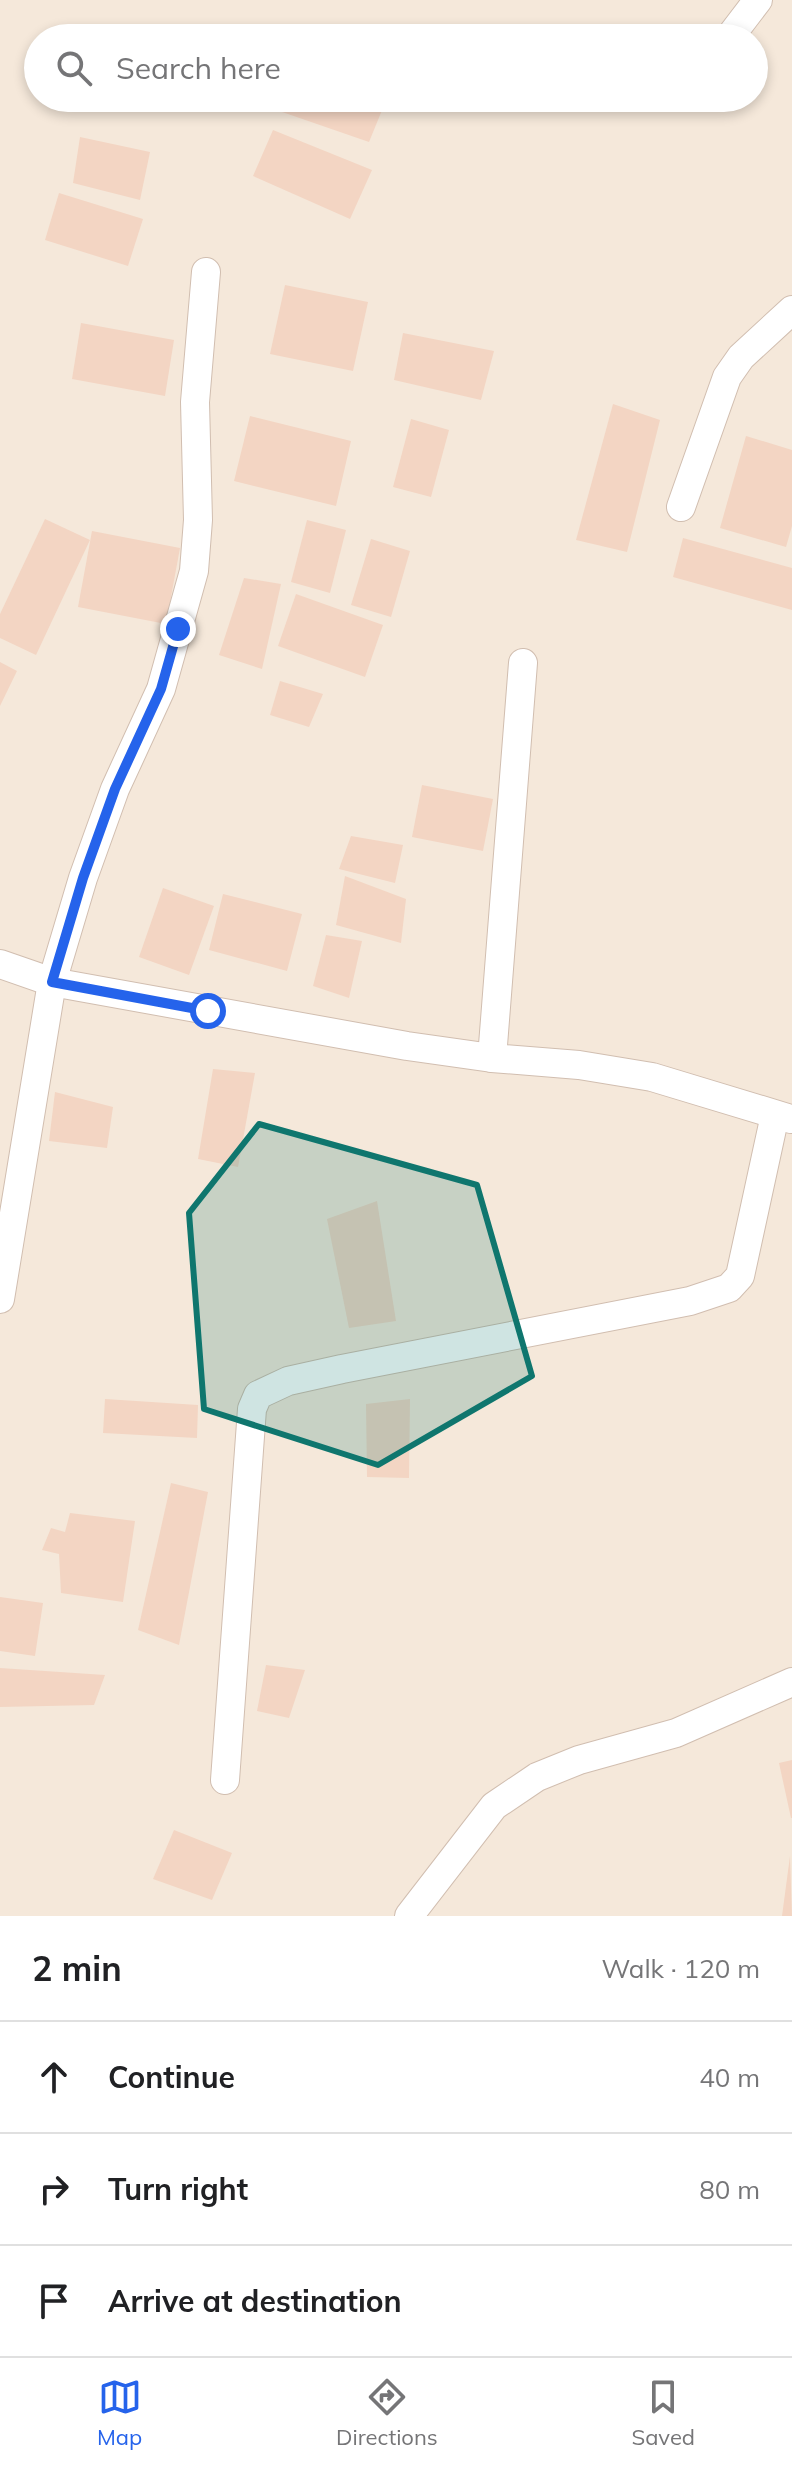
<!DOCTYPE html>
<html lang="en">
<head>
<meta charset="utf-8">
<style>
  :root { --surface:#fff; --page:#f6f6f6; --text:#202124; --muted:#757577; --line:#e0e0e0; --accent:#2563eb }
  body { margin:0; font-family:Mulish,sans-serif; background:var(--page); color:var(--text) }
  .stop { position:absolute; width:24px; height:24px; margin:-18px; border:6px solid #2563eb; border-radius:50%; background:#fff }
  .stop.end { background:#2563eb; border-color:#fff; box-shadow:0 2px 8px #0008 }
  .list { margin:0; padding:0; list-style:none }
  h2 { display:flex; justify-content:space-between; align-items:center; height:104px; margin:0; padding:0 32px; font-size:34px }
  h2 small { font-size:26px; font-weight:400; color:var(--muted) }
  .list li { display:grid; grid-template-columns:52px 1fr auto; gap:24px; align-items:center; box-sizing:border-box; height:112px; padding:0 32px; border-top:2px solid var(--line) }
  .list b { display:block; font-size:30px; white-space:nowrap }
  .list em { font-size:26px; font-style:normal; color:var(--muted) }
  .icon { flex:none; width:44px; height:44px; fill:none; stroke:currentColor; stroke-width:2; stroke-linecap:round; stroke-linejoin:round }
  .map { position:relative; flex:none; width:792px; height:1916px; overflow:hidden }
  .search { position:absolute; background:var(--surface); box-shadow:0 4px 12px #0003; left:24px; right:24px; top:24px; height:88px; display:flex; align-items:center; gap:20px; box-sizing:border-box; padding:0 28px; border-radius:44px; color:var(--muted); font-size:30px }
  .sheet { height:440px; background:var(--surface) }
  nav { display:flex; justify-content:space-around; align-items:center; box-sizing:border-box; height:112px; border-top:2px solid var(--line); background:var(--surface); font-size:22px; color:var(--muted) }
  nav a { display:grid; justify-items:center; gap:4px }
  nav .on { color:var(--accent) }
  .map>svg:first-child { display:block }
</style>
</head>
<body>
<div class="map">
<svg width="792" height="1916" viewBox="0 0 792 1916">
  <rect width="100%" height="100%" fill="#fdf6ec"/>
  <!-- residential -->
  <path fill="#f5e8da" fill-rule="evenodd" d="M0,0H792V1916H0ZM38,38H754V98H38Z"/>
  <!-- building -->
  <g fill="#f3d5c3">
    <path d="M262,98H387L369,142L259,104Z"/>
    <path d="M273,130L372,170L350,219L253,176Z"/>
    <path d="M80,137L150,152L140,200L73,183Z"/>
    <path d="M59,193L143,219L128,266L45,240Z"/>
    <path d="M285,285L368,302L353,371L270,354Z"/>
    <path d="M81,323L174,340L165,396L72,379Z"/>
    <path d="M403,333L494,351L481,400L394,380Z"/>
    <path d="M613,404L660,420L627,552L576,540Z"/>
    <path d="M250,416L351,441L336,506L234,481Z"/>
    <path d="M411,419L449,430L431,497L393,487Z"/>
    <path d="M746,436L792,450V526L786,547L720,528Z"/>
    <path d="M45,519L90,540L36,655L0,638V614Z"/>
    <path d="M307,520L346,530L330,593L291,582Z"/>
    <path d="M92,531L180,548L166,624L78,607Z"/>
    <path d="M683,538L792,568V610L673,577Z"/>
    <path d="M371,539L410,551L391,617L351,605Z"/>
    <path d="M244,578L281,584L262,669L219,655Z"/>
    <path d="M296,594L383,625L365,677L278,646Z"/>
    <path d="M0,662L17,671L0,706Z"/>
    <path d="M280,681L323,694L309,727L270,715Z"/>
    <path d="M422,785L493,799L483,851L412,837Z"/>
    <path d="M351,836L403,845L395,883L339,869Z"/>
    <path d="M345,876L406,899L401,943L336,925Z"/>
    <path d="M163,888L214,906L189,975L139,957Z"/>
    <path d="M223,894L302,914L287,971L209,950Z"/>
    <path d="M326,935L362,941L349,998L313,986Z"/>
    <path d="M213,1069L255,1073L238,1167L198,1159Z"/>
    <path d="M55,1092L113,1107L107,1148L49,1141Z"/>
    <path d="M377,1201L396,1321L349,1328L327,1219Z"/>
    <path d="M105,1399L198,1405L197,1438L103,1433Z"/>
    <path d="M410,1399L409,1478L367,1477L366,1404Z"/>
    <path d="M171,1483L208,1492L179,1645L138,1630Z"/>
    <path d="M70,1513L135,1521L123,1602L61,1593L59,1554L42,1550L51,1528L65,1532Z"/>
    <path d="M0,1597L43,1603L35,1656L0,1651Z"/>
    <path d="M266,1665L305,1670L289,1718L257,1711Z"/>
    <path d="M0,1668L105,1675L94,1705L0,1707Z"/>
    <path d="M792,1760V1818H791L779,1763Z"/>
    <path d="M174,1830L232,1853L212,1900L153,1879Z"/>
    <path d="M790,1856L792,1916H782Z"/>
  </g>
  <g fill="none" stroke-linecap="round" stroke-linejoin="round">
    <defs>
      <g id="street">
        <path d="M729,38L758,0"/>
        <path d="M681,507L727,377L741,357L792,310"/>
        <path d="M0,964L52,982L407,1046L492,1058L579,1065L652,1077L791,1119"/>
        <path d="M492,1058L523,663"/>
        <path d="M0,1299L52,982L83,878L115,789L161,689L194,571L198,520L195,402L206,272"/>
        <path d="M225,1780L252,1409L258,1395L288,1381L342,1369L690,1301L729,1288L740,1276L775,1115"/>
        <path d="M409,1916L494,1806L537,1777L579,1760L676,1733L792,1682"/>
      </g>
    </defs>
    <!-- street casing -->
    <use href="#street" stroke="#d1beb0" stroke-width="30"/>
    <!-- street -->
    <use href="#street" stroke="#fff" stroke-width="28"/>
  </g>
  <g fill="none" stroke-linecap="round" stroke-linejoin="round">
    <!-- route -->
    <path stroke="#2563eb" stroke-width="10" d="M178,629L161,689L115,789L83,878L52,982L208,1011"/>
  </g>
  <!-- marked area -->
  <path fill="#0f766e" fill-opacity="0.2" stroke="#0f766e" stroke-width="6" stroke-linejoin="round" d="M259,1124L477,1185L532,1376L378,1465L204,1409L189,1213Z"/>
</svg>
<div class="stop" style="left:208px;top:1011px"></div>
<div class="stop end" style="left:178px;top:629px"></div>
<div class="search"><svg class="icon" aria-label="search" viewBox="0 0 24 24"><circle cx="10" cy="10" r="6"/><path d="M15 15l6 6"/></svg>Search here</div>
</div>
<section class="sheet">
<h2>2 min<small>Walk · 120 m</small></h2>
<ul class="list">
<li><svg class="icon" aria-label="ahead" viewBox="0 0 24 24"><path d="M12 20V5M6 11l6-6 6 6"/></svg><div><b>Continue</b></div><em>40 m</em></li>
<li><svg class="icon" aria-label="right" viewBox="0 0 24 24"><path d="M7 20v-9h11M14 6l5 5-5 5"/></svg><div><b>Turn right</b></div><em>80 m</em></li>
<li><svg class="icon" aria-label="arrive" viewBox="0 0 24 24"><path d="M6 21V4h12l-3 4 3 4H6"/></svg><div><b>Arrive at destination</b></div></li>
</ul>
</section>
<nav>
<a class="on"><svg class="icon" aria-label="map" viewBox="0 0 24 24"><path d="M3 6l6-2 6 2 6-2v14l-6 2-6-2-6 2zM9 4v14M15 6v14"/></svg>Map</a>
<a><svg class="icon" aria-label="directions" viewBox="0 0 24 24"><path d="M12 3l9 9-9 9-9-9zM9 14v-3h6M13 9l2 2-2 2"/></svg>Directions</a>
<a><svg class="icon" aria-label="saved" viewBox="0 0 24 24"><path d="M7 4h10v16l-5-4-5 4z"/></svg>Saved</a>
</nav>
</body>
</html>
